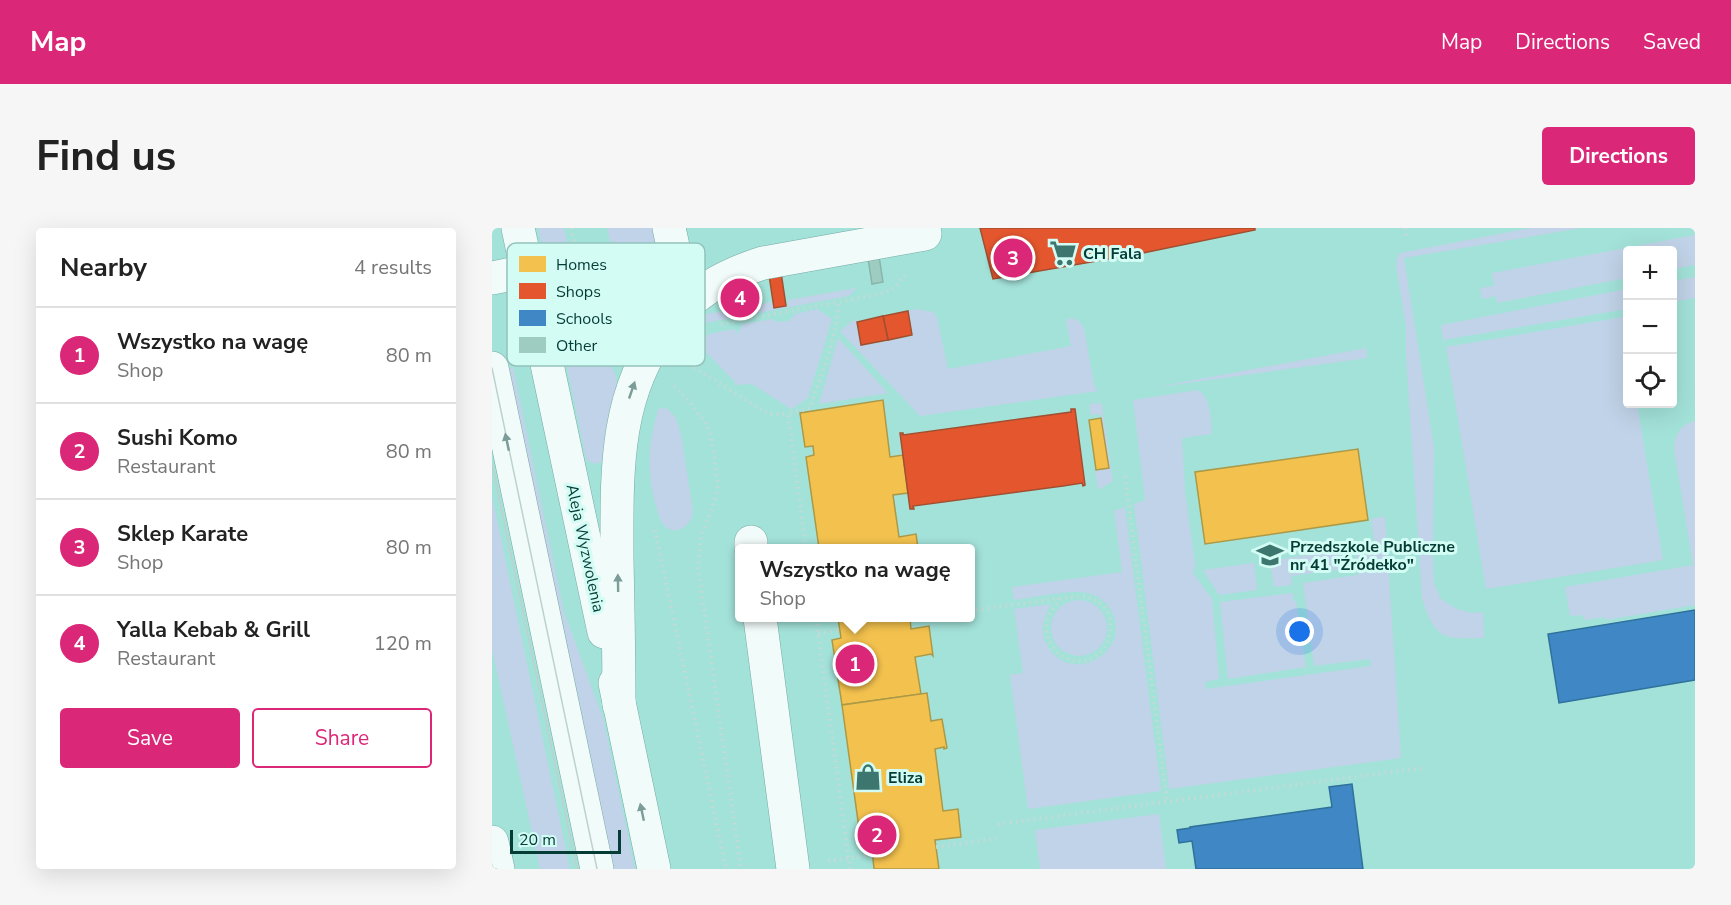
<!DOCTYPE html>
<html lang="en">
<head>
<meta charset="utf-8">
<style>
  :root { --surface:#fff; --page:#f6f6f6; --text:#222; --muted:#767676; --line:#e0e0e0; --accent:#db2777 }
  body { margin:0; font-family:"Nunito Sans",sans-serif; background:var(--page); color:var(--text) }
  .controls { position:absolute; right:18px; top:18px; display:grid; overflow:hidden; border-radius:6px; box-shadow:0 6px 24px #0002 }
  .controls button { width:54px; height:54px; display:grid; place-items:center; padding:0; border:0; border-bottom:2px solid var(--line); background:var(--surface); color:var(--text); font:30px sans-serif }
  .scale { position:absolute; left:18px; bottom:15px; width:111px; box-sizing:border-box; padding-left:6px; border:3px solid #053c36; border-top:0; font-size:16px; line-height:21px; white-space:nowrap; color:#053c36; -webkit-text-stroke:4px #d2fcf4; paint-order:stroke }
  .you { position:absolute; left:808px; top:404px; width:21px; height:21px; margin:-15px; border:4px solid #fff; border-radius:50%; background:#1a73e8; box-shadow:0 0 0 9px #1a73e833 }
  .badge { display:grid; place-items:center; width:39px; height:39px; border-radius:50%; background:var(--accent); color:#fff; font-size:20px; font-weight:700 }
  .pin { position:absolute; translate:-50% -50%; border:3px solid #fff; box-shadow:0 2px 6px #0006 }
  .popup { position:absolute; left:243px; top:316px; width:240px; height:78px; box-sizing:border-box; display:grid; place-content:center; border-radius:6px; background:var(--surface); filter:drop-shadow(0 2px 4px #0005); font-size:20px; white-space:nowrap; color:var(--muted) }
  .popup b { font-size:22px; color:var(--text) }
  .popup::after { content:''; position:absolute; left:50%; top:100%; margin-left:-12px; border:12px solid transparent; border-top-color:var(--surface) }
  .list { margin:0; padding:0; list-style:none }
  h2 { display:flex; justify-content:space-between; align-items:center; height:78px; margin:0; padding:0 24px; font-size:26px }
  h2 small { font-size:20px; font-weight:400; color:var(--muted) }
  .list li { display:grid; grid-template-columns:39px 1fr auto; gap:18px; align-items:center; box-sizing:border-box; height:96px; padding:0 24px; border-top:2px solid var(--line) }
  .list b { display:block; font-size:22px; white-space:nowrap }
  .list p { margin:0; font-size:20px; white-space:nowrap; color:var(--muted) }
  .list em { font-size:20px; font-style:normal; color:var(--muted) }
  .actions { display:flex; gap:12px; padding:18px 24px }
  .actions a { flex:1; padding:14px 0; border:2px solid var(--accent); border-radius:6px; text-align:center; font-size:21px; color:var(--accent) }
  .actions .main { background:var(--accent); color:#fff }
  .icon { flex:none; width:33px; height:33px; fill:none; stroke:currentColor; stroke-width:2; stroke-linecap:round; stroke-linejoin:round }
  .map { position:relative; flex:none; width:1203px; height:641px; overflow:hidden; border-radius:6px }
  header { display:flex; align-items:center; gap:36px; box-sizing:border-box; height:84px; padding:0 30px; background:var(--accent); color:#fff }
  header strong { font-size:28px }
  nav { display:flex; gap:33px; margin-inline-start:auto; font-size:21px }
  .intro { display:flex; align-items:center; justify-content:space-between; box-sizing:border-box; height:144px; padding:0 36px }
  h1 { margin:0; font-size:42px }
  .button { padding:15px 27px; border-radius:6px; background:var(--accent); color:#fff; font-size:21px; font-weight:700 }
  main { display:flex; gap:36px; padding:0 36px }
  aside { flex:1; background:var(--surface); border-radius:6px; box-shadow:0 6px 24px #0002 }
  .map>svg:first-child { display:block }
</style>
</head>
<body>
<header>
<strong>Map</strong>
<nav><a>Map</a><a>Directions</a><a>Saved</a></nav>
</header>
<div class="intro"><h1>Find us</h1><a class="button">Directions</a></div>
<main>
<aside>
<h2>Nearby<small>4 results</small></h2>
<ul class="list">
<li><span class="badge">1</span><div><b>Wszystko na wagę</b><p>Shop</p></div><em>80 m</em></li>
<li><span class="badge">2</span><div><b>Sushi Komo</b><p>Restaurant</p></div><em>80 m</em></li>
<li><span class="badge">3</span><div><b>Sklep Karate</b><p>Shop</p></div><em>80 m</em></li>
<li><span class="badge">4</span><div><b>Yalla Kebab &amp; Grill</b><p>Restaurant</p></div><em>120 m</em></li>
</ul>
<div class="actions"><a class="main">Save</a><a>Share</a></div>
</aside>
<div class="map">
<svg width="1203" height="641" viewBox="0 0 1203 641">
  <rect width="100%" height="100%" fill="#a3e2d9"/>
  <!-- green -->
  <g fill="#c1d3e8">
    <path d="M46,0H72L87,70C86,83 77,86 65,89Z"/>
    <path d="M115,0H162L175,68V76L169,84C156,88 143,93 133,80Z"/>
    <path d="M1038,0H1090L912,30L942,219L941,334L942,355L949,371L965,381L980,385L991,384L992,410C951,411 943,412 930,370L914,127V99L904,38L905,30L908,25Z"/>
    <path d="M1203,7V37L1181,41L1180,22H1136L1135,50L1005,75L1004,68L990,71L988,60L1002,58L1000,45Z"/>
    <path d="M1203,49V70L1181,74V53Z"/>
    <path d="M364,60L357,68L213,95L194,111L186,106L204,88L280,74L282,81L296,78V72Z"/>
    <path d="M1135,61V81L951,112L949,97Z"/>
    <path d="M325,81L340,91L316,170L299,181L260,156L242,157L243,153L238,149L206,116L217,106L242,101L245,106L251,96L280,91L285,94L297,93L303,86Z"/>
    <path d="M424,81L441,84L445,89L456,141L579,118L574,92C582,87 588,93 592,100L602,157L606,163L428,188L348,103L363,91L369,118L421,108L416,83Z"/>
    <path d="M1131,89L1135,117L1136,176H1145L1171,332L994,361L954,119Z"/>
    <path d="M346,110L396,165L327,176Z"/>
    <path d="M874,120L875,130L660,160Z"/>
    <path d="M91,125C112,125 128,141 124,162C122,173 117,184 115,195C112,207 113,220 111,232C105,238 100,236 94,231L73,129Z"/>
    <path d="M21,139L72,384L111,490L143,641H117L12,141Z"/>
    <path d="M705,162C720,169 718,191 720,206L690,210L693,264L703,336L701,345L720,371L727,451L713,454L714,461L879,438L878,431L822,438L811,355L866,347L863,321L883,318L879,291L893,288L909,530L677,561L642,276L653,272L641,172Z"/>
    <path d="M608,175L610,177L621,253L606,262L603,243L617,240L609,186L599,187L597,176Z"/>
    <path d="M170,180L176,181L184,190L189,206L201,283C199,304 174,310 168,290C160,270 156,243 158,222C159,208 163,194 166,181Z"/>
    <path d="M1203,193V377L1114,392V389L1092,392L1091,387L1078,388L1073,359L1201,337L1182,221C1183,207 1188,196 1203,193Z"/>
    <path d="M0,268L78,641H48L0,421Z"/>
    <path d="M633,279L669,563L536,581L518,447L531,445L522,381L559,376C551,390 547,405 556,419C580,458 640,424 620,384C615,374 606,367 595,365C579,361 540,370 522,372L520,359L630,344L622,283Z"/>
    <path d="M848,322L850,341L799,348L800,357L782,359L778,333Z"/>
    <path d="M762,335L765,362L727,367L711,342Z"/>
    <path d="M801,365V373H804L814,439L736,451L728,374Z"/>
    <circle cx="587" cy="400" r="28"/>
    <path d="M667,586L674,641H548L543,602Z"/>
  </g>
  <!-- homes -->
  <g fill="#f2c14e" stroke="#ab9947" stroke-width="1.5">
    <path d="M391,172L398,229L411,227L416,265L401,267L407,309L424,306L426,320H327L314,229L322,227L321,218L313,219L308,185Z"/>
    <path d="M609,190L617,240L604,242L597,192Z"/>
    <path d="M866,221L876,292L713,316L703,244Z"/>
    <path d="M346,390H418L419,401L437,398L441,428L439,426L423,429L429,466L350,477L340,412L349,410Z"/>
    <path d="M435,465L439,493L450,491L455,520L452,521V519L443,521L451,583L466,581L469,609L443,612L447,641H382L380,620L370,622L350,477Z"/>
  </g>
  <!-- shops -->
  <g fill="#e4572e" stroke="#a14f30" stroke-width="1.5">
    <path d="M488,0H763V2L651,25L501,51Z"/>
    <path d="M289,44L294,78L282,80L277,47Z"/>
    <path d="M265,58L268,74L238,79L235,64Z"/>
    <path d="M416,83L420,107L396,112L391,88Z"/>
    <path d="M391,88L396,112L369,117L365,94Z"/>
    <path d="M579,181H583L593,257L591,258L590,255L571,258L421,278L422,281H418L408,205H411V207L579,184Z"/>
  </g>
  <!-- schools -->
  <g fill="#3f88c5" stroke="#2e719a" stroke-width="1.5">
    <path d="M1203,382V452L1067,475L1056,406Z"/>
    <path d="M860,556L871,641H704L700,613L687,615L685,602L698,600V599L840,579L837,559Z"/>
  </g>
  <!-- building -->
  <path fill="#9eccc0" stroke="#87b5aa" stroke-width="1.5" d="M387,28L391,54L380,56L376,30Z"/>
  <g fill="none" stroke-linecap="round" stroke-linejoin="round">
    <defs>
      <g id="minor">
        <path d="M26,0L112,404"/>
        <path d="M177,0L194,78"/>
        <path d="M0,50L35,43"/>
        <path d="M0,140L105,641"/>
        <path d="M259,314V320"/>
        <path d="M268,390L301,641"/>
        <path d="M123,455L162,641"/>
        <path d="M127,477C127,428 126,379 125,331C125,249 121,167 174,99C201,65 230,48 271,35L433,6L432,0"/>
        <path d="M0,614L6,641"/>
      </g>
    </defs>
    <!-- minor casing -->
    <use href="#minor" stroke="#75aaa4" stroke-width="34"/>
    <!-- path -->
    <g stroke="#c4dad6" stroke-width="4" stroke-dasharray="1.5 4.5" stroke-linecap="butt">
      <path d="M79,0L95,71L103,85L127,109"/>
      <path d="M913,0L915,10"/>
      <path d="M82,93L101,82"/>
      <path d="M229,96L346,74"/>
      <path d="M192,133L276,186H296"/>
      <path d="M182,158L197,173L216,198L221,217L226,261L221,278L209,309L206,340L249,641"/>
      <path d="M633,248L675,573"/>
      <path d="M163,302L234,641"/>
      <path d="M314,320L296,186L318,180C328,149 347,105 346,74L392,65L402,60L413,47"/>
      <path d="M478,383C512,378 546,373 579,369C642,360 622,454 572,429C563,424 556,414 555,403C553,392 559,382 567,374L566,370"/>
      <path d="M324,390L358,641"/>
      <path d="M418,392L433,390"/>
      <path d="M326,405L348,402"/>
      <path d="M506,596L930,540"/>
      <path d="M444,619L508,610"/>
      <path d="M336,633L380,627"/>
    </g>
    <!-- minor -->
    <use href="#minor" stroke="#f1fbf9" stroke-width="33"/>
    <!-- tram -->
    <g stroke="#bdd1cf" stroke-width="1.5">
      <path d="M0,140L105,641"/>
      <path d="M0,236L85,641"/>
    </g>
  </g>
  <!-- one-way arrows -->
  <defs><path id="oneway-solid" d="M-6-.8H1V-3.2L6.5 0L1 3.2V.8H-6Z" transform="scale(1.5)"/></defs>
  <g fill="#7b9c98">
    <use href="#oneway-solid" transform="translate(140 162) rotate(-71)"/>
    <use href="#oneway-solid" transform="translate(15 214) rotate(-102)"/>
    <use href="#oneway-solid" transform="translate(126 355) rotate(-91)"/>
    <use href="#oneway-solid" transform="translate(150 584) rotate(-102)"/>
  </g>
  <!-- icons -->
  <defs>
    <symbol id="supermarket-bare" viewBox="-9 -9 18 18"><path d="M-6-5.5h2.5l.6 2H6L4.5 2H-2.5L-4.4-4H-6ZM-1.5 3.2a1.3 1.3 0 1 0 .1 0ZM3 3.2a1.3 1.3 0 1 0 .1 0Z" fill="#3c766f" stroke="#d2fcf4" stroke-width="2.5" paint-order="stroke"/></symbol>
    <symbol id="school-bare" viewBox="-9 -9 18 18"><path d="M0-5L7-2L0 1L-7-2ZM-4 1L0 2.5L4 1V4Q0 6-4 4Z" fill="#3c766f" stroke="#d2fcf4" stroke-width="2.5" paint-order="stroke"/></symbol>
    <symbol id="shop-bare" viewBox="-9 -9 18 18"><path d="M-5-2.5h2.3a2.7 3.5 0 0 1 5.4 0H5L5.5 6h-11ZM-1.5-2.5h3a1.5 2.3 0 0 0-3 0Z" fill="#3c766f" stroke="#d2fcf4" stroke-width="2.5" paint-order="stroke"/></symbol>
  </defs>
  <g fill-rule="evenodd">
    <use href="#supermarket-bare" x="552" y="6" width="38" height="38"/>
    <use href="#school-bare" x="759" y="308" width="38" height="38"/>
    <use href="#shop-bare" x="357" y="530" width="38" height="38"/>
  </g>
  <g text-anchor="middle" stroke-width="6" stroke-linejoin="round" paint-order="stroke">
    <!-- poi labels -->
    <g font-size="16" font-weight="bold" fill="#053c36" stroke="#d2fcf4" text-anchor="start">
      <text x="591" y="31">CH Fala</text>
      <text x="798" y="324">Przedszkole Publiczne<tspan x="798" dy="18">nr 41 "Źródełko"</tspan></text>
      <text x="396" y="555">Eliza</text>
    </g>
    <!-- street labels -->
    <g font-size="16" fill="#053c36" stroke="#d2fcf4">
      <text transform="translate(94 320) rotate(78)" y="6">Aleja Wyzwolenia</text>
    </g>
  </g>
  <!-- legend -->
  <rect x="15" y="15" width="198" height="123" rx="9" fill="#d2fcf4" stroke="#94c2bb" stroke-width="1.5"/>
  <rect x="27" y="28" width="27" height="16" fill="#f2c14e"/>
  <rect x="27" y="55" width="27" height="16" fill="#e4572e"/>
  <rect x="27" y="82" width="27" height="16" fill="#3f88c5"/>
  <rect x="27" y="109" width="27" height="16" fill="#9eccc0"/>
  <g font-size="16" fill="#053c36">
    <text x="64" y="42">Homes</text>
    <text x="64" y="69">Shops</text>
    <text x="64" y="96">Schools</text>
    <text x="64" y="123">Other</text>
  </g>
</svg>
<div class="controls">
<button>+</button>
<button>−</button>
<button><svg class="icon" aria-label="locate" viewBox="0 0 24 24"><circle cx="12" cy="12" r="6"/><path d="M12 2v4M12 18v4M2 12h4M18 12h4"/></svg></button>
</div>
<div class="scale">20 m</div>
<div class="you"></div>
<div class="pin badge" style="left:363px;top:436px">1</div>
<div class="popup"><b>Wszystko na wagę</b>Shop</div>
<div class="pin badge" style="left:385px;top:607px">2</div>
<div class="pin badge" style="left:521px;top:30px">3</div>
<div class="pin badge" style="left:248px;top:70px">4</div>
</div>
</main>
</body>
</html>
